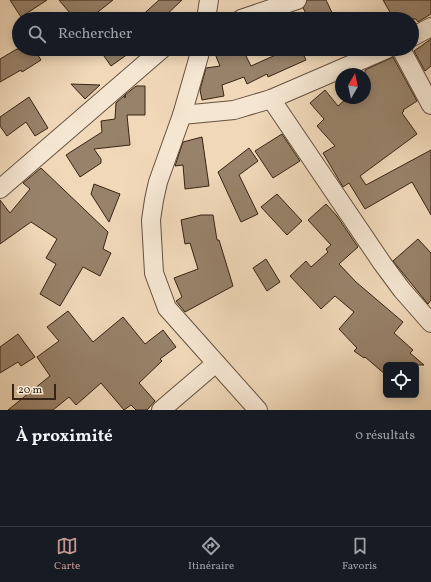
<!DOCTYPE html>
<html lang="fr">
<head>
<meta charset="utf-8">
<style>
  :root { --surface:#171b24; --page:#20242c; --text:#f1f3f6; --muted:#9ea1a6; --line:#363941; --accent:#c59692 }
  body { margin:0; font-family:Vollkorn,serif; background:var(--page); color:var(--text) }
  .controls { position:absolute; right:12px; bottom:12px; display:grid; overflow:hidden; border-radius:6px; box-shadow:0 2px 10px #0003 }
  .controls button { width:36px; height:36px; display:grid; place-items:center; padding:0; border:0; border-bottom:1px solid var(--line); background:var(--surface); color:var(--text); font:20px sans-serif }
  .compass { position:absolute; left:335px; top:68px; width:36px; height:36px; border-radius:50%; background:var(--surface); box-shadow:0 2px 10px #0003; rotate:9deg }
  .scale { position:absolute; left:12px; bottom:10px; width:44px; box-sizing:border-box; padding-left:4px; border:2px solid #382415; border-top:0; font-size:11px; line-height:14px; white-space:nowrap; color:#382415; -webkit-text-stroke:3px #f5e6d2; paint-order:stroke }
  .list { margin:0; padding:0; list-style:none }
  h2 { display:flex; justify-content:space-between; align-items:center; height:52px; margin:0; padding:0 16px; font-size:17px }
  h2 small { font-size:13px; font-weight:400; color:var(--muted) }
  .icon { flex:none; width:22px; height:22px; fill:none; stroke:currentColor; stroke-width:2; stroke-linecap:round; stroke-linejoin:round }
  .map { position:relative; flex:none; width:431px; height:410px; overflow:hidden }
  .search { position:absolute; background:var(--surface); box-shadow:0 2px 10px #0003; left:12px; right:12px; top:12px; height:44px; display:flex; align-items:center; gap:10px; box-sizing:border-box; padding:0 14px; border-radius:22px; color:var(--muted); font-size:15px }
  .sheet { height:116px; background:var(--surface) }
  nav { display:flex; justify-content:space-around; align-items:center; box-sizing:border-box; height:56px; border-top:1px solid var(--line); background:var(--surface); font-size:11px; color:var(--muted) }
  nav a { display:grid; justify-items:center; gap:2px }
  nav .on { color:var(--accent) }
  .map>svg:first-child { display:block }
</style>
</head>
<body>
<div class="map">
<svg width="431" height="410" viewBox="0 0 431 410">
  <rect width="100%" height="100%" fill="#f0d8b9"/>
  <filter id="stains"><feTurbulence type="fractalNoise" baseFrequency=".005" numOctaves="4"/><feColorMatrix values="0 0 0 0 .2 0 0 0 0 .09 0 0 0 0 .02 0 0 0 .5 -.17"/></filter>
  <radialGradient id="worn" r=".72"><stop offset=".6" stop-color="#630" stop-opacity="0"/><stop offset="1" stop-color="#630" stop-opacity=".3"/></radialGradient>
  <!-- building -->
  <g fill="#98826a" stroke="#382415">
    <path d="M10,0H47L21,17Z"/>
    <path d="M59,0H113L89,19H75Z"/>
    <path d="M159,0H182L162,19H138Z"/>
    <path d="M307,0H326L335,19H309L303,8Z"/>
    <path d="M383,0H431V14L418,22L416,19H394Z"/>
    <path d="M431,39V66L425,71L414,51Z"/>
    <path d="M17,49H34L41,60L22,72L21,70L0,82V59Z"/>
    <path d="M99,49H135L111,66Z"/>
    <path d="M213,49H237L240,55L244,52L251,66L289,49H301L306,60L268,77L267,74L247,84L244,77L222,85L224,96L202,100L200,90L206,68L220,66Z"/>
    <path d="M393,57L417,101L403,110L404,111L402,113L417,134L360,176L366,185L431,150V215L412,182L365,209L349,183L343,187L323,153L335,146L317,126L324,119L310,103L325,90L338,106L347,98H365V70Z"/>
    <path d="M71,84L100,85L85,99Z"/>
    <path d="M136,86H145V115H127L130,145L94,149L101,159V163L80,177L66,155L102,132L101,121L115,119L116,103L125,95V98V95Z"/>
    <path d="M29,97L48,128L35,136L26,122L7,136L0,126V117Z"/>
    <path d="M282,134L300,161L273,178L255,151Z"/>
    <path d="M202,137L209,186L185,189L183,165L175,166L183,142Z"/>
    <path d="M249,148L258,161L239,175L258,214L241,222L218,172Z"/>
    <path d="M41,168L108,232L103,249L111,253L100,276L83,267L60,306L40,294L56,264L46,258L57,239L31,222L0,244V200L10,213L30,189L23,183Z"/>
    <path d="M94,184L120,194L109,222L91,194Z"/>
    <path d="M277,194L302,221L287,235L261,207Z"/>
    <path d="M326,204L337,216L358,247L339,264L356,282L403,322L394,333L413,350L410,353L424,365H386V375L365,357L364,358L354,351L357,348L339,329L354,312L335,296L321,309L290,276L306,261L311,267L328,252L326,249L331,245L308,220Z"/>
    <path d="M201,215H213L217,240H219L233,286L185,312L176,301L182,297L174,278L198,269L190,243L185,244L181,220Z"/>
    <path d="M418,239L431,253V300L428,304L393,261Z"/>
    <path d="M266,259L280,282L267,291L253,268Z"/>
    <path d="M68,311L93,342L123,317L145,344L163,330L176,347L160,359L162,361L139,383L155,401L147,410H136L131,405L124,410L101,383L76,405L69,397L53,410H8L50,376L37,357L59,341L47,327Z"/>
    <path d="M18,334L35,357L21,366L18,362L0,373V347Z"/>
  </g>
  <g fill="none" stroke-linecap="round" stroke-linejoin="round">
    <defs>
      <g id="minor">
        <path d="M206,19L209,0"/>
        <path d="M241,19L297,0"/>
        <path d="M412,37L431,27"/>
        <path d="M201,49L182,115L158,182L154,200L151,220L154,273L167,308L258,410"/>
        <path d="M401,49L431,105"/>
        <path d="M271,99L382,263L402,290L431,323"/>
        <path d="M182,115L234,110L271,99L387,49"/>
        <path d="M0,189L162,49"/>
        <path d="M161,410L216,363"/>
      </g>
    </defs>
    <!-- minor casing -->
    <use href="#minor" stroke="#66513e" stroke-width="20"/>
    <!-- minor -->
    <use href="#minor" stroke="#f5e6d2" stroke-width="18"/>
  </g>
  <rect width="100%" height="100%" filter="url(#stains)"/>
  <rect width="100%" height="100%" fill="url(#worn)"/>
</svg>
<div class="controls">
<button><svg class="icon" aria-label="locate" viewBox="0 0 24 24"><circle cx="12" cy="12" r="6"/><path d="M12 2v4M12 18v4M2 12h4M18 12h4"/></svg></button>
</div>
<svg class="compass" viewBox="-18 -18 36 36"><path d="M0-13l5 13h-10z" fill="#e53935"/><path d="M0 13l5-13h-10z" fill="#9ea1a6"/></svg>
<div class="scale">20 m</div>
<div class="search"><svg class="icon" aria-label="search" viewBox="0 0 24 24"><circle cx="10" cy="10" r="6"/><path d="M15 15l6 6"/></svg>Rechercher</div>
</div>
<section class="sheet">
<h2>À proximité<small>0 résultats</small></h2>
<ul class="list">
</ul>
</section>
<nav>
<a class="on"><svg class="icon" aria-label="map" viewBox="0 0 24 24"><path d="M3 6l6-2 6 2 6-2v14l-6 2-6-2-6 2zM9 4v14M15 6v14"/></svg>Carte</a>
<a><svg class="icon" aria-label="directions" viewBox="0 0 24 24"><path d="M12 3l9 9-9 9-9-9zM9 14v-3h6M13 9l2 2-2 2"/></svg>Itinéraire</a>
<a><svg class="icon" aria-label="saved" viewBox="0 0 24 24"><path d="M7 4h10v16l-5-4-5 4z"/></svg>Favoris</a>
</nav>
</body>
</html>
